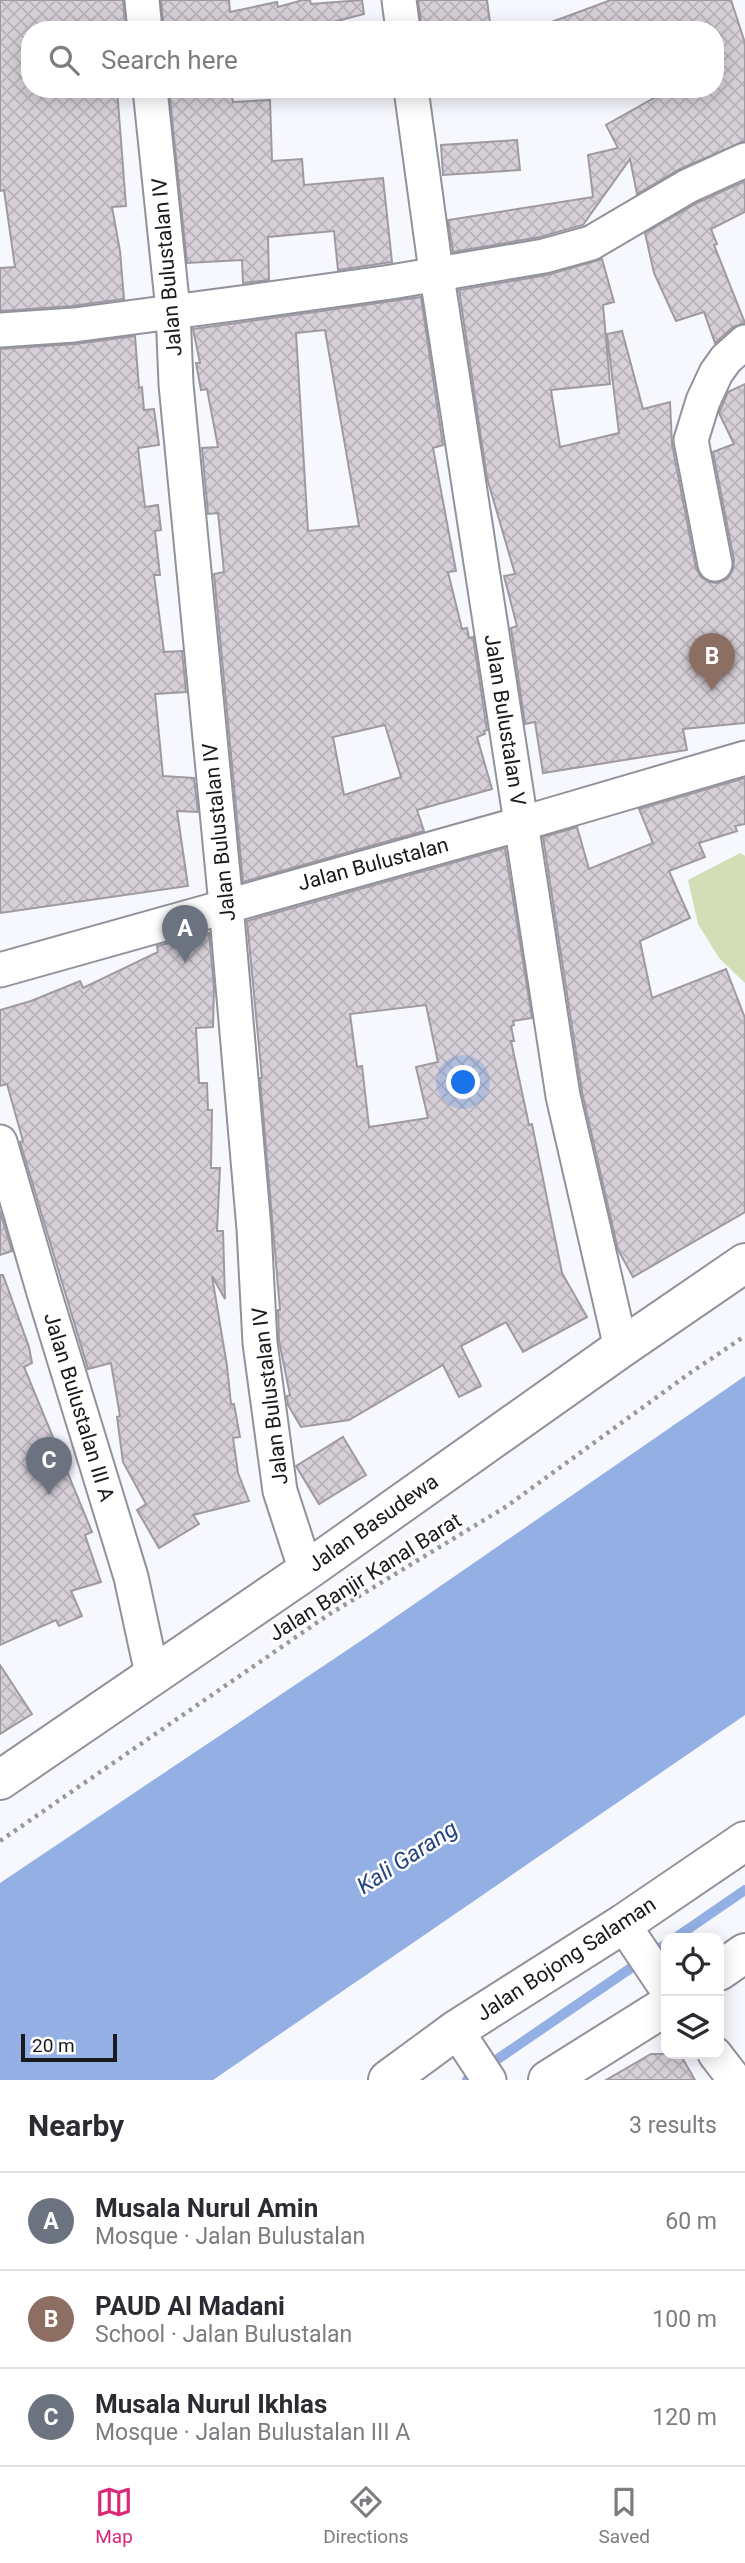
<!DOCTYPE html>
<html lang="en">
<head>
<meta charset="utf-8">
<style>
  :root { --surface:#fff; --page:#f2f2f3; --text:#2b2b33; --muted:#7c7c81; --line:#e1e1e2; --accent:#db2777 }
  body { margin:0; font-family:Roboto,sans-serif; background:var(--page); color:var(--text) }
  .controls { position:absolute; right:21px; bottom:21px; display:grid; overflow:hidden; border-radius:14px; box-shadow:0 4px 18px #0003 }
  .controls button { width:63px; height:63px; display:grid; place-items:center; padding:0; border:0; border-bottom:2px solid var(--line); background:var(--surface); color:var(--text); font:35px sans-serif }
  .scale { position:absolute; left:21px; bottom:18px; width:96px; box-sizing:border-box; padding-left:7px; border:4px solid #191a1d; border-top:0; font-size:19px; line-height:24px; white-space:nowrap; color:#191a1d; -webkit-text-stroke:5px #fff; paint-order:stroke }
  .you { position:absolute; left:464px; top:1083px; width:24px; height:24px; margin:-18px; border:5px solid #fff; border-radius:50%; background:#1a73e8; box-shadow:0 0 0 10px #1a73e833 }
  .badge { display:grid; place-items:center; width:46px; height:46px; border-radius:50%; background:var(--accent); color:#fff; font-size:23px; font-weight:700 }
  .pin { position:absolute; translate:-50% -58px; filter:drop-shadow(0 2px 4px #0008) }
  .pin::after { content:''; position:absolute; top:37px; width:24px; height:21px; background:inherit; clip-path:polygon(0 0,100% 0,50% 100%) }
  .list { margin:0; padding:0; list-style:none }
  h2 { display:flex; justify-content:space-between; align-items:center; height:91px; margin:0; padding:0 28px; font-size:30px }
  h2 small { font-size:23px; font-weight:400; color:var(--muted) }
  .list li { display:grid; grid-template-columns:46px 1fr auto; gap:21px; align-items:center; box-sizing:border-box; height:98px; padding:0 28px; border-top:2px solid var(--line) }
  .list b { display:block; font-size:26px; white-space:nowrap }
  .list p { margin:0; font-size:23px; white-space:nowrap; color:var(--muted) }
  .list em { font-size:23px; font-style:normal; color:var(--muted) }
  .icon { flex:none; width:38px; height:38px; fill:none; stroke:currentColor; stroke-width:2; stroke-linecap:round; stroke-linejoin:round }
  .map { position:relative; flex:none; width:745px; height:2080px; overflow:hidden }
  .search { position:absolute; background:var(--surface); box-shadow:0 4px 18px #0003; left:21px; right:21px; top:21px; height:77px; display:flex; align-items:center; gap:18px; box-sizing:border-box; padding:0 24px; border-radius:28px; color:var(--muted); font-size:26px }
  .sheet { height:385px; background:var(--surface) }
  nav { display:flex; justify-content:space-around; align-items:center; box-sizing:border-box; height:98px; border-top:2px solid var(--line); background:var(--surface); font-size:19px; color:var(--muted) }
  nav a { display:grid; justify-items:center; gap:4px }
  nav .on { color:var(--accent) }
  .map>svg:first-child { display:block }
</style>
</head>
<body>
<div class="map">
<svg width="745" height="2080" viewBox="0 0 745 2080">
  <defs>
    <pattern id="building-cross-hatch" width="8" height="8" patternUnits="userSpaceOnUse" patternTransform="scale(1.75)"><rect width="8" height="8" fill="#d7d0d8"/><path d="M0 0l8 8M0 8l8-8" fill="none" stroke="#b8b2b9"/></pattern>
  </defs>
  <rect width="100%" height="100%" fill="#f7f8fe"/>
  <!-- grass -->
  <path fill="#d3deb7" d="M740,853L745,856V983L719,958L698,924L688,880Z"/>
  <!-- water -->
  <path fill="#93afe4" d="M745,1376V1715L213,2080H0V1883L368,1636Z"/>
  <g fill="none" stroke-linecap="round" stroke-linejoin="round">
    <!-- stream -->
    <g stroke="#93afe4" stroke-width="10">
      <path d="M675,1938L745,1890"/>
      <path d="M467,2080L666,1944"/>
    </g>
  </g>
  <!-- building -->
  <g fill="url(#building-cross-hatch)" stroke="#9f99a1" stroke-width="2" fill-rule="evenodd">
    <path d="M0,0H123L125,25L94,30H30V89H117L126,206L112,207L120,251L124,299L72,306L0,311V268L15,267L4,190L0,191Z"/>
    <path d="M161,0H229L230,12L277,2L278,7L303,0H310L311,4L362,0L364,14L302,30H164Z"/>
    <path d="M418,0H487L491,30H422Z"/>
    <path d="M611,0H731L745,43V141L680,169L637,194L630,159L583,225L540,237L453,252L448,220L593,197L588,155L618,148L606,125L670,89H715V30H538V27Z"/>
    <path d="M169,89H230L233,102L270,100L272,161L302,159L304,185L383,178L392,262L338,270L334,231L268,237L269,280L243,283L242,260L187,263Z"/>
    <path d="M517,140L520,170L443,175L441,145Z"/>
    <path d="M745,181V212L711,229L717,244L714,245L745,323L733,327L715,343L704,312L676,321L654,273L645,233L697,203Z"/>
    <path d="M602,259L614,302L603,305L610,384L551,390L560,447L619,433L607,334L622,331L643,409L670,402L672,444L696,568L701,577L709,582L718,583L727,579L733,570L734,560L713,452L734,444L719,413L728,392L745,384V723L683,729L687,750L543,773L535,722L525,724L511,628L517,626L504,576L515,574L487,478L459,290L547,275Z"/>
    <path d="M421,297L443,445L433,448L456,571L448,572L462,629L467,628L469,638L473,637L487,730L484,731L485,734L477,737L492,789L417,810L424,831L243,882L214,574L224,572L218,513L208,514L202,448L218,447L207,389L201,390L196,363H200L193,329ZM325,330L359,526L308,531L296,333ZM385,725L401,777L344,795L333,737Z"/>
    <path d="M135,336L139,388L142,387L144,410L154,409L159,445L138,448L145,507L158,505L161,530L155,531L160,575H154L164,652L182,651L186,692L155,694L163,776L194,778L198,812L177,811L188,886L0,913V349L75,344Z"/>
    <path d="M745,778V824L735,826L737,831L699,843L705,857L669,871L690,918L640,941L652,998L726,969L745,1018V1212L633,1277L618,1250L582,1092L543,837L577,827L589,869L653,843L639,809Z"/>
    <path d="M505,848L532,1018L513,1021L514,1025L511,1026L514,1041H511L529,1125L532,1124L562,1273L587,1317L523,1352L506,1322L461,1346L481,1386L459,1397L443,1365L349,1420L301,1427L288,1405L287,1396L290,1395L279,1341L278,1310H280L260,1078H262L247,921ZM426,1005L438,1062L416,1067L428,1118L369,1127L362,1066L357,1067L350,1014Z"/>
    <path d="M209,933L214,988L213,1027L196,1028L199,1083H207L208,1110H212L211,1168H220L217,1231H223L225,1299L212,1276L227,1366L231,1404H234L240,1437L233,1438L238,1473L249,1501L193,1515L199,1524L159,1548L137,1510L146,1504L123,1462L117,1417L120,1416L111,1363L88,1369L20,1142L23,1141L7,1084L0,1086V1010L31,1001L80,981L83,988L158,952L157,946Z"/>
    <path d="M0,1211L12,1251L0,1255Z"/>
    <path d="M0,1275H3L29,1347L32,1363L24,1367L92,1532L85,1535L101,1582L71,1591L82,1616L59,1626L56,1620L0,1645Z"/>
    <path d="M343,1437L366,1475L319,1504L296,1466Z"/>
    <path d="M0,1665L32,1714L0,1734Z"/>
    <path d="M651,2054H680L695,2080H606Z"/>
  </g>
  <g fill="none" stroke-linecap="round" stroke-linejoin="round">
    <defs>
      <g id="street">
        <path d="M142,0L145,30"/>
        <path d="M399,0L403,30"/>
        <path d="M150,89L173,310L176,384L226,905L254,1229L260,1343L280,1491L306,1571"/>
        <path d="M411,89L434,257L563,1096L621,1348"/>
        <path d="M0,330L74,325L255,301L391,282L544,256L591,243L688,186L745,160"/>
        <path d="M715,564L691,440L703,401L716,373L726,359L745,342"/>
        <path d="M0,970L520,824L745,758"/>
        <path d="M0,1142L45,1296L131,1577L152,1674"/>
        <path d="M623,1924L666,1988"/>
        <path d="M456,2030L489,2080"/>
        <path d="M715,2054L735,2080"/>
      </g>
      <g id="secondary">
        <path d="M0,1780L306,1571L621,1348L745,1263"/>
        <path d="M719,1971L745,1953"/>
        <path d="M388,2080L456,2030L623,1924L745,1841"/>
        <path d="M548,2080L666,2006"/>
      </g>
    </defs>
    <!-- street casing -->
    <use href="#street" stroke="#91929b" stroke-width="37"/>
    <!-- secondary casing -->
    <use href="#secondary" stroke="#91929b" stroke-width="42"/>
    <!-- path -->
    <path stroke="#999a9f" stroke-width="4.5" stroke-dasharray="3.5 5" stroke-linecap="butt" d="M0,1841L328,1615L507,1506L690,1373L745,1336"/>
    <!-- street -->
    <use href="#street" stroke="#fff" stroke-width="33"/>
    <!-- secondary -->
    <use href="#secondary" stroke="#fff" stroke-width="38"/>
  </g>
  <g text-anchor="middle" stroke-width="5" stroke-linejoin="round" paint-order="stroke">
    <!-- street labels -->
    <g font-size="21" fill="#191a1d" stroke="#fff">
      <text transform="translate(167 267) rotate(-95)" y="7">Jalan Bulustalan IV</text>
      <text transform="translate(505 720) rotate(81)" y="7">Jalan Bulustalan V</text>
      <text transform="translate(219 832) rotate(-96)" y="7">Jalan Bulustalan IV</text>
      <text transform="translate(373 864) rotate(-15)" y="7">Jalan Bulustalan</text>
      <text transform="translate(270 1396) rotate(-97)" y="7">Jalan Bulustalan IV</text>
      <text transform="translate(79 1407) rotate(73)" y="7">Jalan Bulustalan III A</text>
      <text transform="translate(373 1523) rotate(-35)" y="7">Jalan Basudewa</text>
      <text transform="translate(365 1577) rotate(-32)" y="7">Jalan Banjir Kanal Barat</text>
      <text transform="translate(566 1959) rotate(-33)" y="7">Jalan Bojong Salaman</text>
    </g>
    <!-- water labels -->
    <g font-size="23" font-style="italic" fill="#254382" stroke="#fff">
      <text transform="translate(407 1857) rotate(-33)" y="8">Kali Garang</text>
    </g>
  </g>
</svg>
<div class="controls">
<button><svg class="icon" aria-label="locate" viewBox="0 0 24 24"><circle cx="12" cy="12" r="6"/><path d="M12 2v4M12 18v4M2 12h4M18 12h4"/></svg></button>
<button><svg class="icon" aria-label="layers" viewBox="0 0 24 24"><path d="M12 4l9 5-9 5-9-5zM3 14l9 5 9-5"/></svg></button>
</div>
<div class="scale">20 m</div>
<div class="you"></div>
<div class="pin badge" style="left:185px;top:963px;background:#6b7280">A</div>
<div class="pin badge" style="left:712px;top:691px;background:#8d6e63">B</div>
<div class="pin badge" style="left:49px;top:1495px;background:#6b7280">C</div>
<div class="search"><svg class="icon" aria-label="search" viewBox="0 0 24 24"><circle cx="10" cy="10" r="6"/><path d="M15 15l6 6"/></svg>Search here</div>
</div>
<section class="sheet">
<h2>Nearby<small>3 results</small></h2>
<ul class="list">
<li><span class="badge" style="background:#6b7280">A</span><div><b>Musala Nurul Amin</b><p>Mosque · Jalan Bulustalan</p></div><em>60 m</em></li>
<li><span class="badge" style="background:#8d6e63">B</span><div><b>PAUD Al Madani</b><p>School · Jalan Bulustalan</p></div><em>100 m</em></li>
<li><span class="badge" style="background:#6b7280">C</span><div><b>Musala Nurul Ikhlas</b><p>Mosque · Jalan Bulustalan III A</p></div><em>120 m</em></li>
</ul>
</section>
<nav>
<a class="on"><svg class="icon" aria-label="map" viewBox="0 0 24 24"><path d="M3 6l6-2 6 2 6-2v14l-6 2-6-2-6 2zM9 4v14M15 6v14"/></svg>Map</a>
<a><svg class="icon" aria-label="directions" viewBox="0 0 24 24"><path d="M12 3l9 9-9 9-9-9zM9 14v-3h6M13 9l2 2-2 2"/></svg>Directions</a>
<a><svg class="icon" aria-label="saved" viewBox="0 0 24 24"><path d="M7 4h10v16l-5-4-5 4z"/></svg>Saved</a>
</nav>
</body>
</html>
